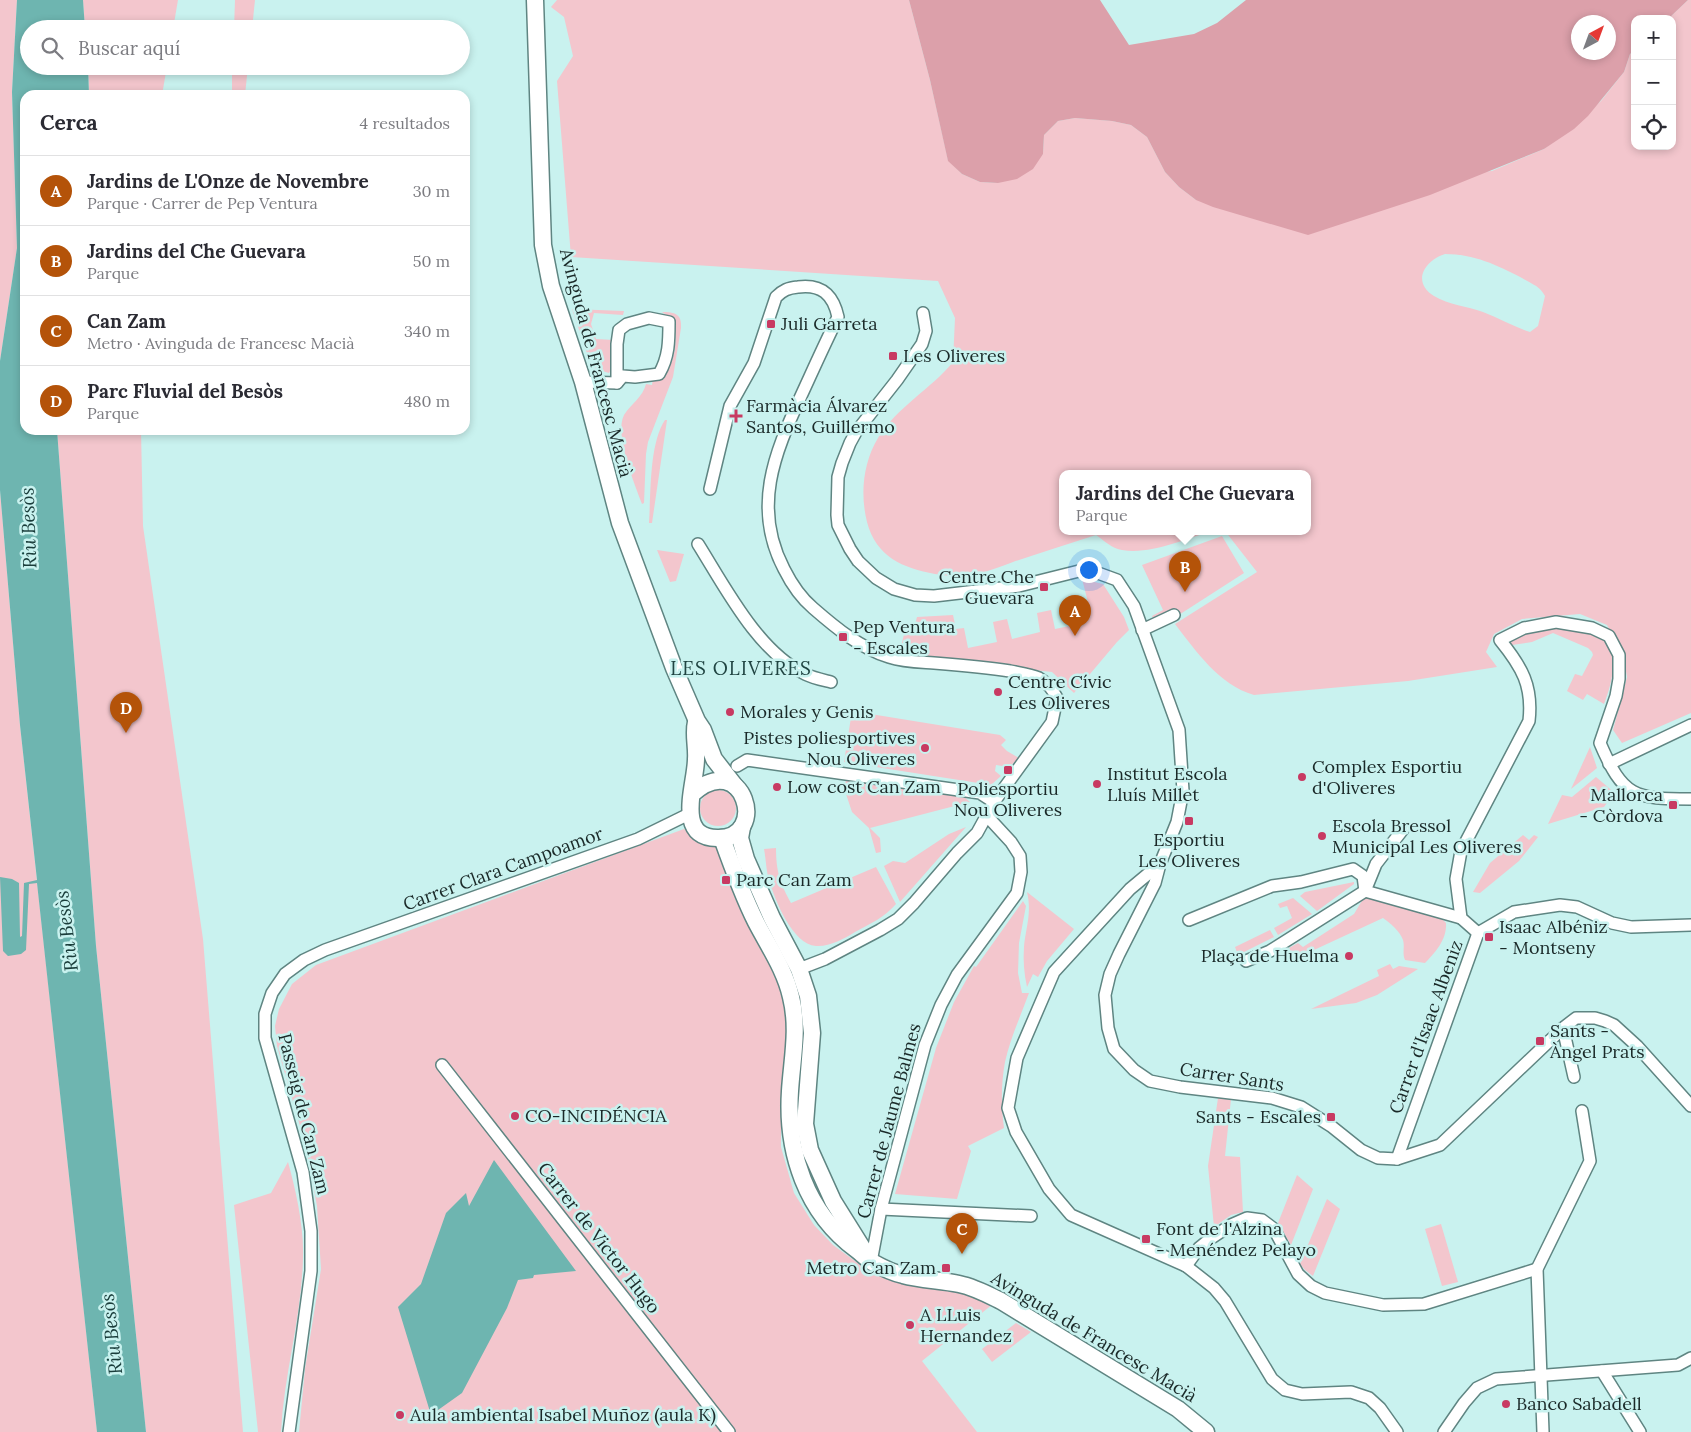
<!DOCTYPE html>
<html lang="es">
<head>
<meta charset="utf-8">
<style>
  :root { --surface:#fff; --page:#f2f2f3; --text:#2b2b33; --muted:#7c7c81; --line:#e1e1e2; --accent:#b45309 }
  body { margin:0; font-family:Lora,serif; background:var(--page); color:var(--text) }
  .controls { position:absolute; right:15px; top:15px; display:grid; overflow:hidden; border-radius:10px; box-shadow:0 2px 8px #0003 }
  .controls button { width:45px; height:45px; display:grid; place-items:center; padding:0; border:0; border-bottom:1px solid var(--line); background:var(--surface); color:var(--text); font:25px sans-serif }
  .compass { position:absolute; left:1571px; top:15px; width:45px; height:45px; border-radius:50%; background:var(--surface); box-shadow:0 2px 8px #0003; rotate:41deg }
  .you { position:absolute; left:1088px; top:569px; width:18px; height:18px; margin:-12px; border:4px solid #fff; border-radius:50%; background:#1a73e8; box-shadow:0 0 0 8px #1a73e833 }
  .badge { display:grid; place-items:center; width:32px; height:32px; border-radius:50%; background:var(--accent); color:#fff; font-size:16px; font-weight:700 }
  .pin { position:absolute; translate:-50% -41px; filter:drop-shadow(0 1px 2px #0008) }
  .pin::after { content:''; position:absolute; top:26px; width:18px; height:15px; background:inherit; clip-path:polygon(0 0,100% 0,50% 100%) }
  .popup { position:absolute; left:1059px; top:470px; width:252px; height:65px; box-sizing:border-box; display:grid; place-content:center; border-radius:10px; background:var(--surface); filter:drop-shadow(0 1px 4px #0005); font-size:16px; white-space:nowrap; color:var(--muted) }
  .popup b { font-size:19px; color:var(--text) }
  .popup::after { content:''; position:absolute; left:50%; top:100%; margin-left:-10px; border:10px solid transparent; border-top-color:var(--surface) }
  .list { margin:0; padding:0; list-style:none }
  h2 { display:flex; justify-content:space-between; align-items:center; height:65px; margin:0; padding:0 20px; font-size:21px }
  h2 small { font-size:16px; font-weight:400; color:var(--muted) }
  .list li { display:grid; grid-template-columns:32px 1fr auto; gap:15px; align-items:center; box-sizing:border-box; height:70px; padding:0 20px; border-top:1px solid var(--line) }
  .list b { display:block; font-size:19px; white-space:nowrap }
  .list p { margin:0; font-size:16px; white-space:nowrap; color:var(--muted) }
  .list em { font-size:16px; font-style:normal; color:var(--muted) }
  .icon { flex:none; width:28px; height:28px; fill:none; stroke:currentColor; stroke-width:2; stroke-linecap:round; stroke-linejoin:round }
  .map { position:relative; flex:none; width:1691px; height:1432px; overflow:hidden }
  .search { position:absolute; background:var(--surface); box-shadow:0 2px 8px #0003; left:20px; top:20px; width:450px; height:55px; display:flex; align-items:center; gap:12px; box-sizing:border-box; padding:0 18px; border-radius:28px; color:var(--muted); font-size:19px }
  .panel { position:absolute; background:var(--surface); box-shadow:0 2px 8px #0003; left:20px; top:90px; width:450px; height:345px; border-radius:15px }
  .map>svg:first-child { display:block }
</style>
</head>
<body>
<div class="map">
<svg width="1691" height="1432" viewBox="0 0 1691 1432">
  <rect width="100%" height="100%" fill="#c9f2ef"/>
  <!-- green -->
  <g fill="#f3c6cd" fill-rule="evenodd">
    <path d="M0,0H17L12,92L17,248L0,361Z"/>
    <path d="M83,0H178L173,29H85Z"/>
    <path d="M235,0H255L252,29H234Z"/>
    <path d="M557,0H909L930,80L948,160L962,174L980,182L998,183L1043,154L1044,135L1058,121L1075,118L1112,121L1131,125L1147,137L1165,172L1179,187L1196,200L1492,171L1544,149L1558,138L1601,101L1624,72L1630,54L1635,50V146H1672V19H1668L1688,0H1691V713L1622,743L1613,730L1627,677L1623,655L1607,625L1580,614L1522,619L1494,634L1486,652L1497,667L1408,681L1254,695C1219,685 1196,651 1175,624L1257,572L1225,531H1308V473H1062V531H1212C1185,539 1150,555 1122,550C1113,549 1103,540 1096,535C1068,544 1040,553 1013,562C1000,567 986,572 973,575C961,577 947,576 935,574C903,568 876,557 867,522C860,494 863,463 878,438C897,407 931,389 953,362L955,318L938,281L571,257L557,81L573,56L564,17L551,7ZM1445,254C1474,254 1497,265 1522,278C1532,284 1540,286 1545,296L1538,326L1530,332C1514,327 1499,318 1483,312C1467,306 1449,305 1434,296C1411,282 1425,260 1445,254Z"/>
    <path d="M88,66H167L162,95H89Z"/>
    <path d="M232,66H248L245,95H232Z"/>
    <path d="M572,309L624,311L623,315L594,313L591,324L596,339L614,340L613,365L609,373L592,368Z"/>
    <path d="M662,312C675,312 682,314 681,328L673,377L648,442L646,454L644,503L642,504C635,485 614,434 624,415C631,404 643,397 646,384L652,385L653,378C658,377 661,377 664,374C676,363 679,334 671,320C669,317 665,314 662,312Z"/>
    <path d="M665,420H667L652,523H649C651,494 649,444 665,420Z"/>
    <path d="M57,430H141L143,526L203,939L243,1432H146L96,946Z"/>
    <path d="M0,490L20,725L97,1432H0Z"/>
    <path d="M1222,536L1244,573L1171,620H1154L1152,616L1163,610L1142,565Z"/>
    <path d="M657,550L684,554L676,581L670,582Z"/>
    <path d="M1082,579L1103,584L1124,617L1129,630L1117,642L1074,693L1052,672L899,655L905,630L913,632L917,617L953,615L956,629L964,628L968,648L997,642L993,622L1007,619L1012,639L1040,632L1037,613L1051,610L1055,629L1084,623L1080,604L1088,602Z"/>
    <path d="M1558,627C1569,629 1585,629 1596,634C1623,646 1612,683 1604,704L1587,694L1583,700L1567,691L1575,674L1582,676L1593,655L1592,652L1588,648L1553,633L1532,642L1512,645L1510,643L1511,639L1538,628Z"/>
    <path d="M852,711L1000,735L1006,740L1001,745L1007,751L1019,758L1009,767L996,765L995,771L1001,776L991,785L844,762Z"/>
    <path d="M1590,747L1597,768L1571,789Z"/>
    <path d="M1596,777L1622,799L1609,800L1604,807L1548,824L1562,795L1572,797Z"/>
    <path d="M846,780L964,797L970,802L870,828L880,838L881,852L876,853L869,828L852,812L844,788Z"/>
    <circle cx="718" cy="808" r="18"/>
    <path d="M966,827L900,902L884,866L893,861L905,863L949,834Z"/>
    <path d="M684,829L717,847L781,983L787,1012L786,1063L781,1105V1147L794,1193L814,1225L833,1245L859,1264L911,1284L975,1296L993,1304L922,1361L977,1432H299L305,1369L321,1269L317,1206L306,1147L277,1046L275,1026L279,1009L292,984L316,965Z"/>
    <path d="M1523,835L1529,840L1534,835L1538,837L1519,861L1480,893L1473,892L1490,863Z"/>
    <path d="M776,848C776,871 780,883 791,903L876,867L896,904C885,917 870,924 855,932C844,939 829,947 816,946C792,944 775,900 769,880C766,870 766,859 764,849Z"/>
    <path d="M1354,882V884L1317,911L1300,896L1305,892Z"/>
    <path d="M1027,892L1074,929L1047,961L1038,977L1033,974L1027,987C1024,974 1023,960 1024,947C1026,927 1032,913 1027,892Z"/>
    <path d="M1293,898L1312,914L1278,935L1274,928L1292,918L1287,906L1280,908L1278,904Z"/>
    <path d="M1368,898L1442,919L1446,923C1447,939 1436,952 1425,963L1405,960C1402,953 1405,947 1403,940C1400,931 1390,923 1383,918L1301,956L1295,957L1287,949L1298,943L1303,947L1354,914L1363,899Z"/>
    <path d="M1023,901L1026,906L1019,943L1018,973L1022,993H1029C1021,1015 1010,1039 1005,1062C1001,1084 1001,1106 1004,1128L968,1146L971,1151L957,1199L895,1194L936,1048L954,1002L974,966L976,967Z"/>
    <path d="M1270,930L1274,937L1238,955L1235,947Z"/>
    <path d="M1390,964L1393,969L1399,966L1418,969L1377,995L1356,1003L1311,1009L1379,976L1377,970Z"/>
    <path d="M1218,1098L1231,1099L1225,1156L1240,1157L1243,1212L1231,1215L1214,1227L1208,1166Z"/>
    <path d="M288,1162C296,1191 304,1227 303,1257C302,1316 284,1373 281,1432H258L234,1205L271,1193Z"/>
    <path d="M1297,1175L1313,1189L1291,1245L1278,1223Z"/>
    <path d="M1327,1199L1340,1209L1313,1276L1305,1270L1300,1264Z"/>
    <path d="M1441,1224L1458,1282L1442,1286L1425,1229Z"/>
    <path d="M1016,1323L1031,1332L992,1362L982,1349Z"/>
  </g>
  <!-- forest -->
  <path fill="#dca0aa" fill-rule="evenodd" d="M909,0H1100L1129,45L1194,34L1217,23L1246,0H1688L1668,19H1635V50L1630,54L1624,72L1588,116L1574,129L1544,149L1430,195L1308,235L1213,207L1196,200L1179,187L1165,172L1147,137L1131,125L1112,121L1075,118L1058,121L1044,135L1043,154L1033,169L1017,179L998,183L980,182L962,174L948,161L930,80ZM1578,22H1608V52H1578Z"/>
  <!-- water -->
  <g fill="#6eb5b0">
    <path d="M17,0H83L85,29H29V66H88L89,95H25V430H57L96,946L146,1432H97L37,883L29,884L26,950L21,954L8,956L3,951L0,877L12,879L19,883L20,937L22,936L24,883L37,880L20,725L0,490V361L17,248L12,92Z"/>
    <path d="M494,1160L576,1271L534,1275L533,1278L518,1280L507,1308L462,1393L431,1415L398,1307L421,1284L446,1213L466,1193L469,1206Z"/>
  </g>
  <g fill="none" stroke-linecap="round" stroke-linejoin="round">
    <defs>
      <g id="street">
        <path d="M923,313L926,331L922,344L897,380L856,432L850,443L842,463L838,477L837,515L838,525L850,549L858,561L876,578L894,589L915,595L934,596L1019,586L1087,569L1117,580L1134,606L1179,730L1183,791L1177,822L1160,864L1130,889L1054,972L1017,1058L1008,1108L1016,1132L1049,1189L1071,1215L1186,1266L1214,1288L1225,1301L1272,1379L1285,1390L1302,1394L1351,1392L1369,1398L1380,1408L1397,1432"/>
        <path d="M649,318L669,322C669,341 669,357 659,374L635,377L623,376L617,383V344L619,330L627,324Z"/>
        <path d="M583,382L617,383"/>
        <path d="M710,489L730,406L754,363L776,297C783,290 788,288 798,287C821,284 833,294 838,317C825,343 813,370 801,396C774,454 752,508 784,569C792,585 800,597 813,608C836,628 860,648 889,657C904,662 920,662 934,663C960,665 985,667 1010,671C1020,673 1030,674 1039,678C1048,683 1053,690 1057,698L1052,722L994,802L977,833L957,853L914,903L898,919L880,930L825,959L799,969"/>
        <path d="M698,544C725,587 758,652 805,674C813,678 823,680 831,682"/>
        <path d="M1142,630L1174,615"/>
        <path d="M1609,764L1691,725"/>
        <path d="M737,766L747,760L980,793L994,802"/>
        <path d="M1160,864L1155,883L1119,954L1110,974L1105,995L1108,1028L1114,1049L1134,1070L1150,1081L1180,1087L1272,1098L1301,1107L1331,1126L1361,1150L1378,1158L1397,1159L1440,1145L1563,1028L1576,1018H1595L1605,1021L1614,1025L1637,1046L1691,1106"/>
        <path d="M1365,891L1461,918"/>
        <path d="M1189,920L1272,886L1301,882L1353,869L1363,876L1365,891"/>
        <path d="M1478,933L1461,918L1456,879L1461,851L1529,721C1533,686 1522,667 1500,640L1524,628L1556,622L1592,628L1609,636L1619,655V679L1616,696L1600,743C1623,797 1634,799 1691,799"/>
        <path d="M1478,933L1514,912L1560,905L1577,907L1612,923L1631,927L1691,925"/>
        <path d="M1246,961L1270,951L1365,891L1376,864L1404,828"/>
        <path d="M1563,1028L1574,1077"/>
        <path d="M442,1065L729,1432"/>
        <path d="M1397,1159L1478,933"/>
        <path d="M881,1209L1031,1216"/>
        <path d="M871,1262L881,1209L925,1045L941,1005L957,975L1017,893L1021,872L1020,856L1011,842L987,816"/>
        <path d="M1186,1266L1199,1248L1210,1239L1231,1225L1247,1218L1262,1220L1274,1229L1298,1274L1311,1286L1325,1293L1383,1305L1424,1304L1537,1269"/>
        <path d="M1602,1371L1640,1432"/>
        <path d="M289,1432L311,1271V1231L303,1172L265,1038V1014L272,993L285,974L304,960L325,950L638,839L689,814"/>
        <path d="M1444,1432L1464,1403L1477,1388L1496,1379L1678,1365L1691,1358"/>
        <path d="M1543,1432L1537,1269L1590,1161L1582,1111"/>
      </g>
      <g id="secondary">
        <path d="M535,0L542,215L543,245L551,286L583,382L620,523L674,668L697,721L703,730L714,759L735,786"/>
        <path d="M692,794C744,747 770,840 717,838C674,837 696,784 696,759C697,747 693,734 696,722"/>
        <path d="M742,827L740,838L746,859L772,918L799,969L808,996L812,1033L805,1124L810,1150L833,1201L863,1249"/>
        <path d="M722,838C732,866 743,896 756,922C769,947 785,970 791,997C799,1029 792,1059 790,1091C786,1152 806,1213 857,1250C862,1254 867,1259 872,1262C881,1267 893,1273 903,1275C921,1280 941,1280 959,1284C974,1287 987,1294 1001,1301L1178,1409L1206,1432"/>
      </g>
    </defs>
    <!-- street casing -->
    <use href="#street" stroke="#5f8582" stroke-width="14"/>
    <!-- secondary casing -->
    <use href="#secondary" stroke="#5f8582" stroke-width="19"/>
    <!-- street -->
    <use href="#street" stroke="#fff" stroke-width="11"/>
    <!-- secondary -->
    <use href="#secondary" stroke="#fff" stroke-width="16"/>
  </g>
  <!-- markers -->
  <g fill="#c83a62" stroke="#c9f2ef" stroke-width="2">
    <rect x="766" y="319" width="10" height="10" rx="2.5"/>
    <rect x="888" y="351" width="10" height="10" rx="2.5"/>
    <path d="M733.5 408.5h5v5h5v5h-5v5h-5v-5h-5v-5h5z"/>
    <rect x="1039" y="582" width="10" height="10" rx="2.5"/>
    <rect x="838" y="632" width="10" height="10" rx="2.5"/>
    <circle cx="998" cy="692" r="5"/>
    <circle cx="730" cy="712" r="5"/>
    <circle cx="925" cy="748" r="5"/>
    <rect x="1003" y="765" width="10" height="10" rx="2.5"/>
    <circle cx="1302" cy="777" r="5"/>
    <circle cx="1097" cy="784" r="5"/>
    <circle cx="777" cy="787" r="5"/>
    <rect x="1668" y="800" width="10" height="10" rx="2.5"/>
    <rect x="1184" y="816" width="10" height="10" rx="2.5"/>
    <circle cx="1322" cy="836" r="5"/>
    <rect x="721" y="875" width="10" height="10" rx="2.5"/>
    <rect x="1484" y="932" width="10" height="10" rx="2.5"/>
    <circle cx="1349" cy="956" r="5"/>
    <rect x="1535" y="1036" width="10" height="10" rx="2.5"/>
    <circle cx="515" cy="1116" r="5"/>
    <rect x="1326" y="1112" width="10" height="10" rx="2.5"/>
    <rect x="1141" y="1234" width="10" height="10" rx="2.5"/>
    <rect x="941" y="1263" width="10" height="10" rx="2.5"/>
    <circle cx="910" cy="1325" r="5"/>
    <circle cx="1506" cy="1404" r="5"/>
    <circle cx="400" cy="1415" r="5"/>
  </g>
  <g text-anchor="middle" stroke-width="5" stroke-linejoin="round" paint-order="stroke">
    <!-- poi labels -->
    <g font-size="18" fill="#1a2928" stroke="#c9f2ef" text-anchor="start">
      <text x="781" y="330">Juli Garreta</text>
      <text x="903" y="362">Les Oliveres</text>
      <text x="746" y="412">Farmàcia Álvarez<tspan x="746" dy="21">Santos, Guillermo</tspan></text>
      <text x="1034" y="583" text-anchor="end">Centre Che<tspan x="1034" dy="21">Guevara</tspan></text>
      <text x="853" y="633">Pep Ventura<tspan x="853" dy="21">- Escales</tspan></text>
      <text x="1008" y="688">Centre Cívic<tspan x="1008" dy="21">Les Oliveres</tspan></text>
      <text x="740" y="718">Morales y Genis</text>
      <text x="915" y="744" text-anchor="end">Pistes poliesportives<tspan x="915" dy="21">Nou Oliveres</tspan></text>
      <text x="1312" y="773">Complex Esportiu<tspan x="1312" dy="21">d'Oliveres</tspan></text>
      <text x="1107" y="780">Institut Escola<tspan x="1107" dy="21">Lluís Millet</tspan></text>
      <text x="787" y="793">Low cost Can Zam</text>
      <text x="1008" y="795" text-anchor="middle">Poliesportiu<tspan x="1008" dy="21">Nou Oliveres</tspan></text>
      <text x="1663" y="801" text-anchor="end">Mallorca<tspan x="1663" dy="21">- Còrdova</tspan></text>
      <text x="1332" y="832">Escola Bressol<tspan x="1332" dy="21">Municipal Les Oliveres</tspan></text>
      <text x="1189" y="846" text-anchor="middle">Esportiu<tspan x="1189" dy="21">Les Oliveres</tspan></text>
      <text x="736" y="886">Parc Can Zam</text>
      <text x="1499" y="933">Isaac Albéniz<tspan x="1499" dy="21">- Montseny</tspan></text>
      <text x="1339" y="962" text-anchor="end">Plaça de Huelma</text>
      <text x="1550" y="1037">Sants -<tspan x="1550" dy="21">Àngel Prats</tspan></text>
      <text x="525" y="1122">CO-INCIDÉNCIA</text>
      <text x="1321" y="1123" text-anchor="end">Sants - Escales</text>
      <text x="1156" y="1235">Font de l'Alzina<tspan x="1156" dy="21">- Menéndez Pelayo</tspan></text>
      <text x="936" y="1274" text-anchor="end">Metro Can Zam</text>
      <text x="920" y="1321">A LLuis<tspan x="920" dy="21">Hernandez</tspan></text>
      <text x="1516" y="1410">Banco Sabadell</text>
      <text x="410" y="1421">Aula ambiental Isabel Muñoz (aula K)</text>
    </g>
    <!-- street labels -->
    <g font-size="18" fill="#1a2928" stroke="#c9f2ef">
      <text transform="translate(596 363) rotate(75)" y="6">Avinguda de Francesc Macià</text>
      <text transform="translate(503 869) rotate(-20)" y="6">Carrer Clara Campoamor</text>
      <text transform="translate(1426 1027) rotate(-70)" y="6">Carrer d'Isaac Albeniz</text>
      <text transform="translate(1232 1077) rotate(9)" y="6">Carrer Sants</text>
      <text transform="translate(304 1114) rotate(76)" y="6">Passeig de Can Zam</text>
      <text transform="translate(889 1121) rotate(-75)" y="6">Carrer de Jaume Balmes</text>
      <text transform="translate(599 1238) rotate(52)" y="6">Carrer de Victor Hugo</text>
      <text transform="translate(1094 1337) rotate(31)" y="6">Avinguda de Francesc Macià</text>
    </g>
    <!-- water labels -->
    <g font-size="19" font-style="italic" fill="#1a3d3b" stroke="#c9f2ef">
      <text transform="translate(28 528) rotate(-92)" y="7">Riu Besòs</text>
      <text transform="translate(66 931) rotate(-97)" y="7">Riu Besòs</text>
      <text transform="translate(111 1334) rotate(-96)" y="7">Riu Besòs</text>
    </g>
    <!-- neighbourhood labels -->
    <g font-size="19" letter-spacing="1" fill="#214543" stroke="#c9f2ef">
      <text x="741" y="675">LES OLIVERES</text>
    </g>
  </g>
</svg>
<div class="controls">
<button>+</button>
<button>−</button>
<button><svg class="icon" aria-label="locate" viewBox="0 0 24 24"><circle cx="12" cy="12" r="6"/><path d="M12 2v4M12 18v4M2 12h4M18 12h4"/></svg></button>
</div>
<svg class="compass" viewBox="-18 -18 36 36"><path d="M0-13l5 13h-10z" fill="#e53935"/><path d="M0 13l5-13h-10z" fill="#7c7c81"/></svg>
<div class="you"></div>
<div class="pin badge" style="left:1075px;top:636px">A</div>
<div class="pin badge" style="left:1185px;top:592px">B</div>
<div class="popup"><b>Jardins del Che Guevara</b>Parque</div>
<div class="pin badge" style="left:962px;top:1254px">C</div>
<div class="pin badge" style="left:126px;top:733px">D</div>
<div class="search"><svg class="icon" aria-label="search" viewBox="0 0 24 24"><circle cx="10" cy="10" r="6"/><path d="M15 15l6 6"/></svg>Buscar aquí</div>
<section class="panel">
<h2>Cerca<small>4 resultados</small></h2>
<ul class="list">
<li><span class="badge">A</span><div><b>Jardins de L'Onze de Novembre</b><p>Parque · Carrer de Pep Ventura</p></div><em>30 m</em></li>
<li><span class="badge">B</span><div><b>Jardins del Che Guevara</b><p>Parque</p></div><em>50 m</em></li>
<li><span class="badge">C</span><div><b>Can Zam</b><p>Metro · Avinguda de Francesc Macià</p></div><em>340 m</em></li>
<li><span class="badge">D</span><div><b>Parc Fluvial del Besòs</b><p>Parque</p></div><em>480 m</em></li>
</ul>
</section>
</div>
</body>
</html>
